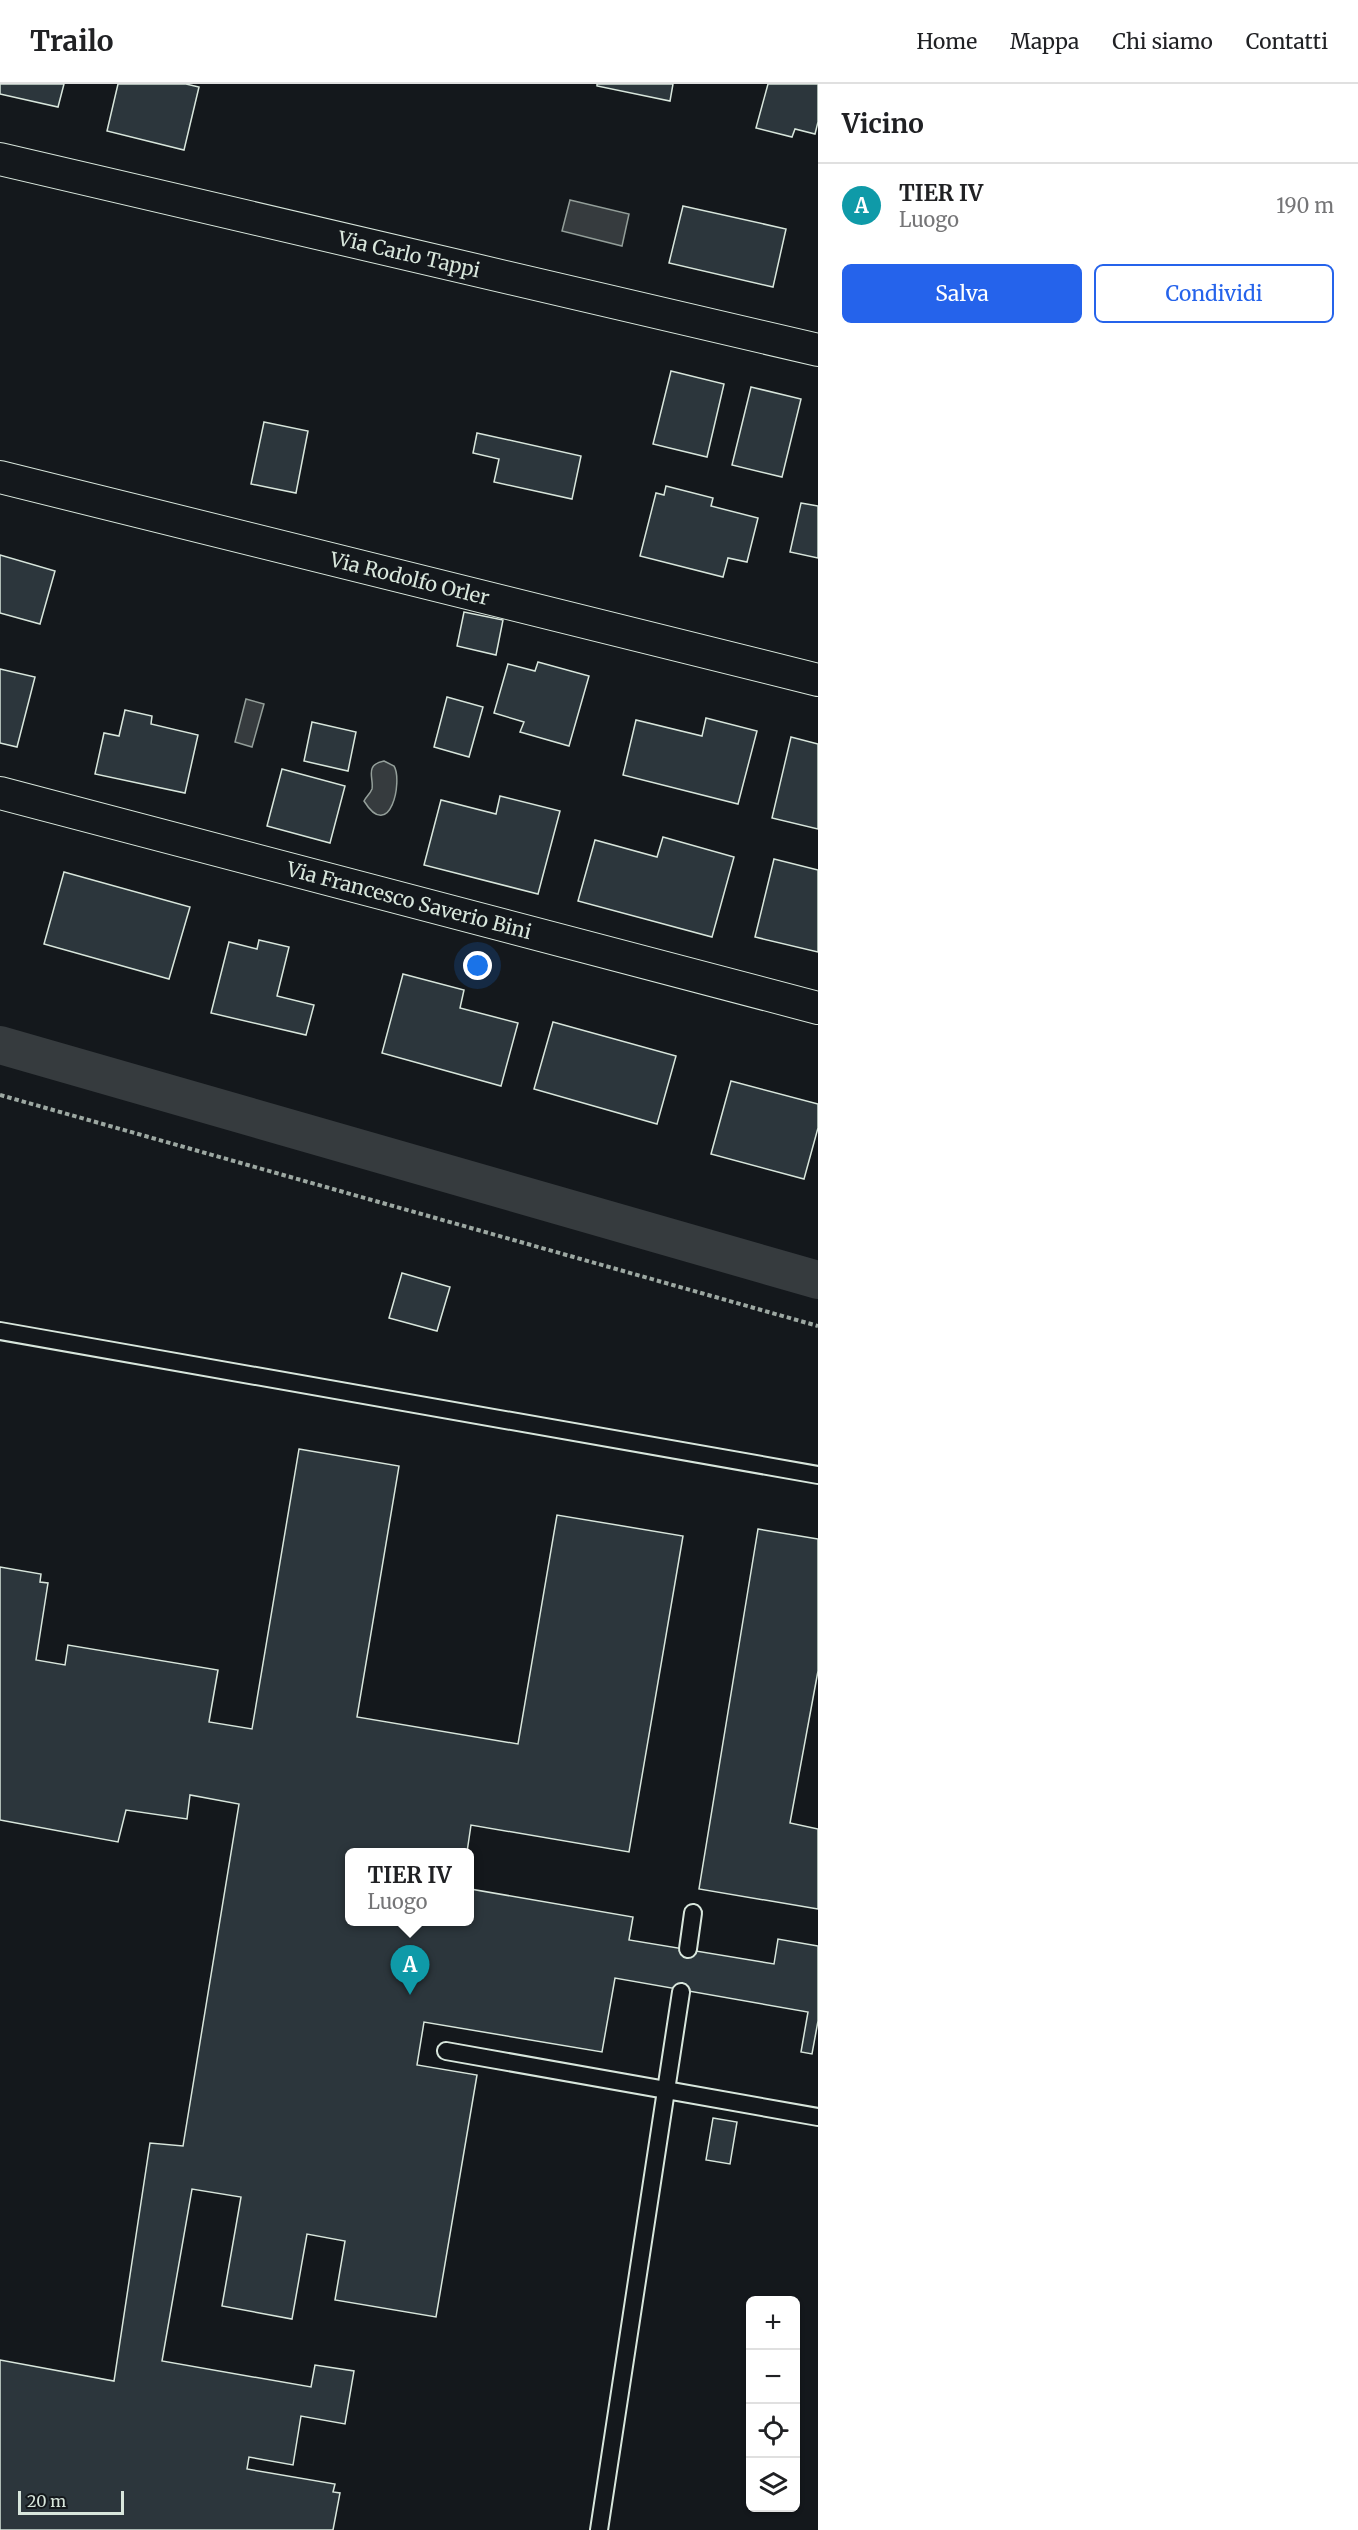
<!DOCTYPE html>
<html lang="it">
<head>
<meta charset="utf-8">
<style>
  :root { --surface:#fff; --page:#f2f2f2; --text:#202124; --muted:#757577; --line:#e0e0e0; --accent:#2563eb }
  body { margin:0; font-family:Merriweather,serif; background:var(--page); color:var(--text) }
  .controls { position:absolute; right:18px; bottom:18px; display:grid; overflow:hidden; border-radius:9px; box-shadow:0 2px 4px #0004 }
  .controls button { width:54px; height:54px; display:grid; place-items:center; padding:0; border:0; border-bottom:2px solid var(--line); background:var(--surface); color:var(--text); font:30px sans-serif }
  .scale { position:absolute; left:18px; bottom:15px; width:106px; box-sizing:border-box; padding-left:6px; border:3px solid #d8e6dc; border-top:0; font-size:16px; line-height:21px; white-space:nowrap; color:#d8e6dc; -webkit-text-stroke:4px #14181c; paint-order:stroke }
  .you { position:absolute; left:478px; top:882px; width:21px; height:21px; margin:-15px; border:4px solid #fff; border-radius:50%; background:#1a73e8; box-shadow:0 0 0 9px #1a73e833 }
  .badge { display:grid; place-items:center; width:39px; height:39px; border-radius:50%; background:var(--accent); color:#fff; font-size:20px; font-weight:700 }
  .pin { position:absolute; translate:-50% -50px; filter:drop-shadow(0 2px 3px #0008) }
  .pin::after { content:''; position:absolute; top:32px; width:21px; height:18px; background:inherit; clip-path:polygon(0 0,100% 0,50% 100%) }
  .popup { position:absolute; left:345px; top:1764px; width:129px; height:78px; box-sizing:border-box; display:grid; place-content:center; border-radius:9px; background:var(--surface); filter:drop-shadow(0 2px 4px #0005); font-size:20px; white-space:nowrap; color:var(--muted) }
  .popup b { font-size:22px; color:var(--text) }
  .popup::after { content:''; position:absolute; left:50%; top:100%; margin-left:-12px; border:12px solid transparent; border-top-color:var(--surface) }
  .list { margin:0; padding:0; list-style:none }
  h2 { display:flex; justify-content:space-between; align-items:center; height:78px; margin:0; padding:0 24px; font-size:26px }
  h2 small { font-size:20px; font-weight:400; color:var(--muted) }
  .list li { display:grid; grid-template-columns:39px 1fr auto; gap:18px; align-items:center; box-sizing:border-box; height:84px; padding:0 24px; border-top:2px solid var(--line) }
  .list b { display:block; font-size:22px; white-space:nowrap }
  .list p { margin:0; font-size:20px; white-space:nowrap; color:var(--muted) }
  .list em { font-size:20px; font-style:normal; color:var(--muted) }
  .actions { display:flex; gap:12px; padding:18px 24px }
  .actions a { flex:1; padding:14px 0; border:2px solid var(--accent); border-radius:9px; text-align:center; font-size:21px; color:var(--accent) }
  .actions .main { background:var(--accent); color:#fff }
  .icon { flex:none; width:33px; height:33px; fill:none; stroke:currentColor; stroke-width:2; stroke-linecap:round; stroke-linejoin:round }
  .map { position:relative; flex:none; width:818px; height:2446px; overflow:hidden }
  header { display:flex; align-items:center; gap:36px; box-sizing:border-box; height:84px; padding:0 30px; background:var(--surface); border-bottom:2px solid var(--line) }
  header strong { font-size:28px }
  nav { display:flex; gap:33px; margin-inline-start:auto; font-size:21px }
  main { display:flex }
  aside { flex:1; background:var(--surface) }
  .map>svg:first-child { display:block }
</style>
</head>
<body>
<header>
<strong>Trailo</strong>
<nav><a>Home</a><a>Mappa</a><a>Chi siamo</a><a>Contatti</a></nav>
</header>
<main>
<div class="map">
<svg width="818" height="2446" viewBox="0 0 818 2446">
  <rect width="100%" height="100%" fill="#14181c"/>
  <!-- water -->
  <g fill="#363b3e" stroke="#939e99" stroke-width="1.5">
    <path d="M570,116L629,130L622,162L562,147Z"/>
    <path d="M246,615L264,620L252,663L235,658Z"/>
    <path d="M384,677L394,682C403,697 390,759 364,717C366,713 370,710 372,705C374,694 364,681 384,677Z"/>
  </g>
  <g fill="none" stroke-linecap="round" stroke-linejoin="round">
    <!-- canal -->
    <path stroke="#363b3e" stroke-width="38" d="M0,961L818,1196"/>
  </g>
  <!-- building -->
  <g fill="#2c363c" stroke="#d8e6dc" stroke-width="1.5">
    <path d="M0,0H64L58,23L0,10Z"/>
    <path d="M118,0H186L199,3L184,66L107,47Z"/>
    <path d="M597,0H673L670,17L597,2Z"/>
    <path d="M768,0H818V38L815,50L795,45L792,53L756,44Z"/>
    <path d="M683,122L786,145L773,203L669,179Z"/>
    <path d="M671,287L724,300L707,373L653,360Z"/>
    <path d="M751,303L801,315L782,393L732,381Z"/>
    <path d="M264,338L308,347L296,409L251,400Z"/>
    <path d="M477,349L581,372L572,415L494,398L499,375L473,369Z"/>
    <path d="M666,402L713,414L711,422L758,434L747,478L728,474L723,493L640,472L656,409L664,411Z"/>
    <path d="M801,419L818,422V474L790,468Z"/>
    <path d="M0,471L55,487L40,540L0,529Z"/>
    <path d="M464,528L503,536L496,571L457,562Z"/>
    <path d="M538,578L589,592L569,662L520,648L524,638L494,629L508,580L535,587Z"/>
    <path d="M0,585L35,593L17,663L0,659Z"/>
    <path d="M447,613L483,623L469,673L434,663Z"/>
    <path d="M125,626L152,632L151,640L198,651L185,709L95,690L104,649L119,652Z"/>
    <path d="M706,634L757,647L738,720L623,691L636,636L702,652Z"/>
    <path d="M312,638L356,648L348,687L304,677Z"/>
    <path d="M791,653L818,660V745L772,734Z"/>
    <path d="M282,685L345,702L330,759L267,742Z"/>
    <path d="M500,712L560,727L538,810L424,781L441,716L496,730Z"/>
    <path d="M663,753L734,773L712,853L578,817L595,756L657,773Z"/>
    <path d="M774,775L818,786V868L755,853Z"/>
    <path d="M64,788L190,823L169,895L44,860Z"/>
    <path d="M259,856L289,863L277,912L314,921L306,951L211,929L229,858L257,865Z"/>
    <path d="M403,890L464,906L460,924L518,939L501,1002L382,969Z"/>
    <path d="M553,938L676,972L657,1040L534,1005Z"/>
    <path d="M731,997L818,1020V1044L804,1095L711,1070Z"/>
    <path d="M402,1189L450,1203L437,1247L389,1234Z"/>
    <path d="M299,1365L399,1382L357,1633L518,1660L557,1431L683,1452L629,1768L471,1741L467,1768H350V1838H470V1805L633,1833L629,1856L774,1880L778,1855L818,1862V1937L812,1970L801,1968L808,1928L615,1894L602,1968L424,1938L417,1981L477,1991L436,2233L335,2216L345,2157L307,2150L292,2235L222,2222L241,2113L192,2105L162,2277L311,2303L315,2281L354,2287L345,2340L301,2332L293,2381L249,2373L247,2385L335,2400L333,2408L340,2409L333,2446H0V2276L114,2297L150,2059L183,2062L239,1720L190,1711L187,1735L126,1726L118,1758L0,1736V1483L41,1490L40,1498L48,1499L36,1576L65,1581L68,1561L218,1586L209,1638L252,1645Z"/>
    <path d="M758,1445L818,1455V1587L790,1739L818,1745V1825L699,1805Z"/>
    <path d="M713,2034L737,2038L730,2080L706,2076Z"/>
  </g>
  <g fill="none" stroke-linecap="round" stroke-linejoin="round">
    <defs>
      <g id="service">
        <path d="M0,1247L818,1391"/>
        <path d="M688,1865L693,1829"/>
        <path d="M446,1967L818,2033"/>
        <path d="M599,2446L681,1908"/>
      </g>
      <g id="minor">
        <path id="s1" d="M0,75L818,266"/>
        <path id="s2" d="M0,393L818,596"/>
        <path id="s3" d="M0,709L818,924"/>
      </g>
    </defs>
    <!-- service casing -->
    <use href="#service" stroke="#d8e6dc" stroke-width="20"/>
    <!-- minor casing -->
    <use href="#minor" stroke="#d8e6dc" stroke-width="34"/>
    <!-- path -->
    <path stroke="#9da8a2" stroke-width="4" stroke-dasharray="4.5 3" stroke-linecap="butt" d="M0,1011L818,1242"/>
    <!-- service -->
    <use href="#service" stroke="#14181c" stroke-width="16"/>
    <!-- minor -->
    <use href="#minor" stroke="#14181c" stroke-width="32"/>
  </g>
  <g text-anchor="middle" stroke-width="4.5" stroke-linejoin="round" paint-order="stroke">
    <!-- street labels -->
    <g font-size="20" fill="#d8e6dc" stroke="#14181c">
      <text dy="7" stroke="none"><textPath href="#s1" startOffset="420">Via Carlo Tappi</textPath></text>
      <text dy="7" stroke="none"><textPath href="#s2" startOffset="422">Via Rodolfo Orler</textPath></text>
      <text dy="7" stroke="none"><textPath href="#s3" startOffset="423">Via Francesco Saverio Bini</textPath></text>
    </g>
  </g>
</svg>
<div class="controls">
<button>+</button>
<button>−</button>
<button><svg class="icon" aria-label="locate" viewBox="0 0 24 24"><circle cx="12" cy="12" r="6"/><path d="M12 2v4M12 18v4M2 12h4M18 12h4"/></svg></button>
<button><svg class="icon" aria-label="layers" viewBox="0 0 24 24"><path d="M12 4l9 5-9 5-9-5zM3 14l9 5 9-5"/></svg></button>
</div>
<div class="scale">20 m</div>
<div class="you"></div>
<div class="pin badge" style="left:410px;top:1911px;background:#0f9aa8">A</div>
<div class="popup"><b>TIER IV</b>Luogo</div>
</div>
<aside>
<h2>Vicino<small></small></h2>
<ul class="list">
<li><span class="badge" style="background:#0f9aa8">A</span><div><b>TIER IV</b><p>Luogo</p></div><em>190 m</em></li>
</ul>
<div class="actions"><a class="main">Salva</a><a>Condividi</a></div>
</aside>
</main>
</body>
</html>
